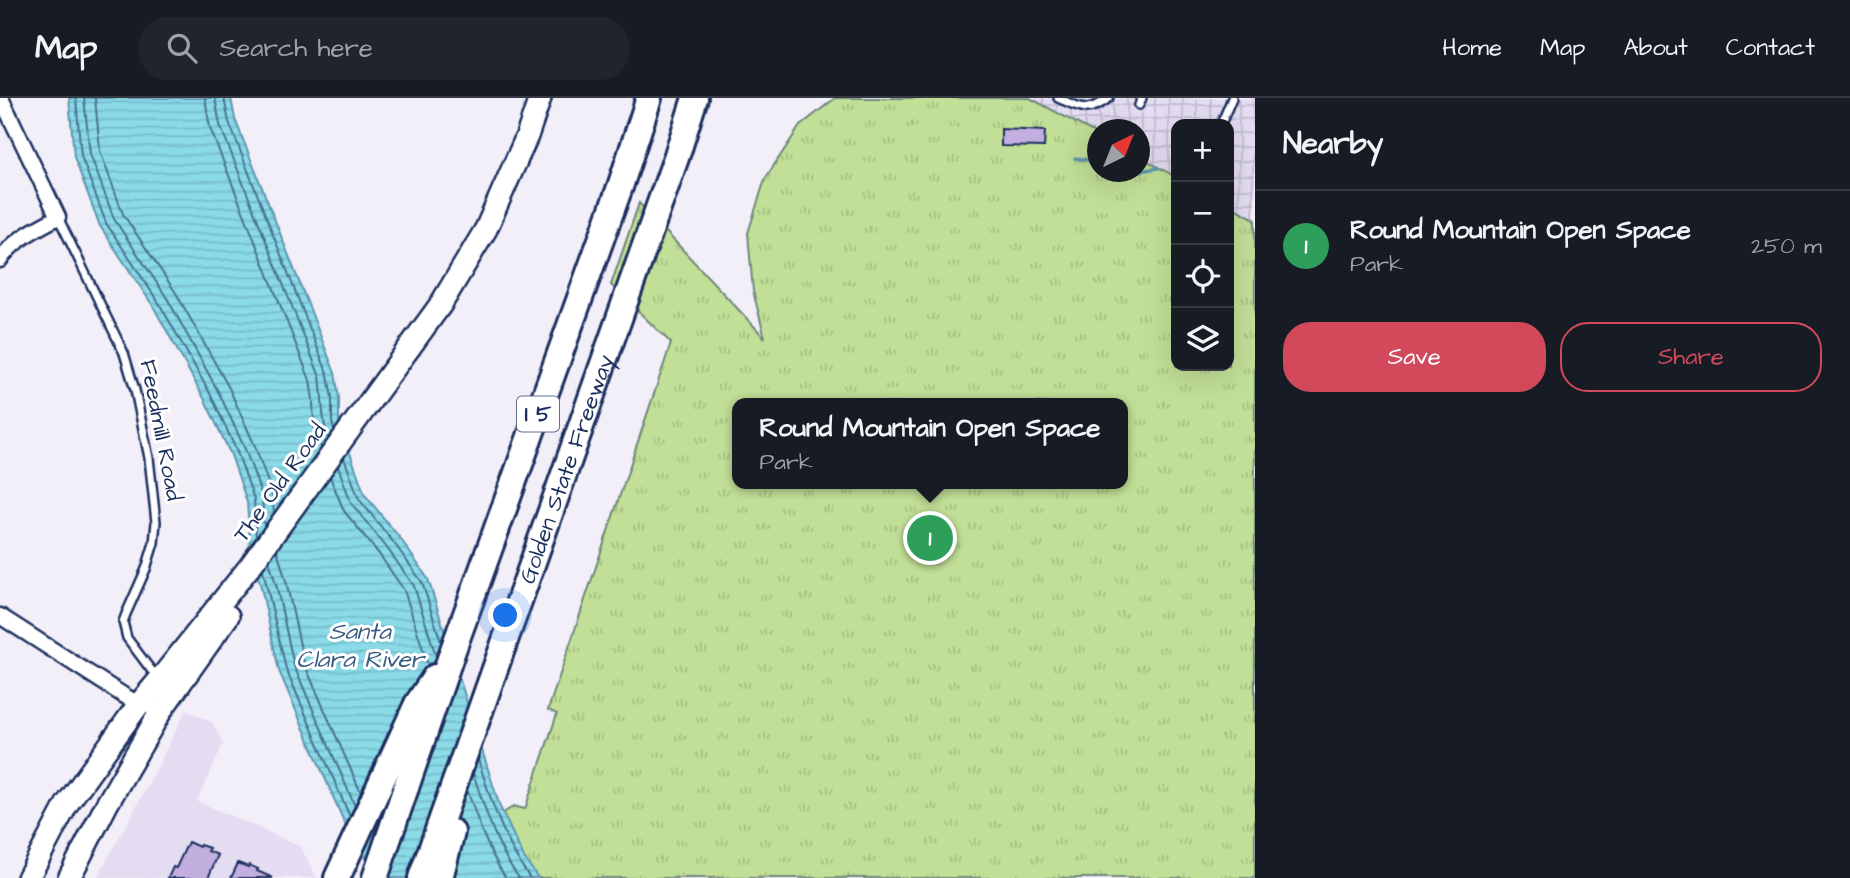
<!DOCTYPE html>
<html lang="en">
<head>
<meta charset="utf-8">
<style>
  :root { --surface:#171b24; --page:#20242c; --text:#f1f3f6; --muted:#9ea1a6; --line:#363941; --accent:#d1495b }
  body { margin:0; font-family:"Architects Daughter",sans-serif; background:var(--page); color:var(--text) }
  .controls { position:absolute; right:21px; top:21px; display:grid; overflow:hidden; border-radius:14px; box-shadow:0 7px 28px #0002 }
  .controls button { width:63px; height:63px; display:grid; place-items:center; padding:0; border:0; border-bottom:2px solid var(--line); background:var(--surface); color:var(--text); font:35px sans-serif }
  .compass { position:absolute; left:1087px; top:21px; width:63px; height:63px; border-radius:50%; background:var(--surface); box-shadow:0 7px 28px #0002; rotate:43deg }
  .you { position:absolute; left:506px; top:518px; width:24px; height:24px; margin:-18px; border:5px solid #fff; border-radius:50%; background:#1a73e8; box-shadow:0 0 0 10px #1a73e833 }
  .badge { display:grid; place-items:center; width:46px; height:46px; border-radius:50%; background:var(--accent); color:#fff; font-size:23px; font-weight:700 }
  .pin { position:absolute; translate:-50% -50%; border:4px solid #fff; box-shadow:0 2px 7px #0006 }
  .popup { position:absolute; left:732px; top:300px; width:396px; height:91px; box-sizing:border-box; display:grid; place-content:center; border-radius:14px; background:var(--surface); filter:drop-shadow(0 2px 5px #0005); font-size:23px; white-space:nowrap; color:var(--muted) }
  .popup b { font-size:26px; color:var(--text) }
  .popup::after { content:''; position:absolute; left:50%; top:100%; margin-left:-14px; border:14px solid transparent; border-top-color:var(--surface) }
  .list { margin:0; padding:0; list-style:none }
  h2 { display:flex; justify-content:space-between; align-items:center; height:91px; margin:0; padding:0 28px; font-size:30px }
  h2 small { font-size:23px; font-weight:400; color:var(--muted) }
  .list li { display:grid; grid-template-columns:46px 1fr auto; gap:21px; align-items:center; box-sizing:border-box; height:112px; padding:0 28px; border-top:2px solid var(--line) }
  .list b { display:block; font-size:26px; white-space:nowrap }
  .list p { margin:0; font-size:23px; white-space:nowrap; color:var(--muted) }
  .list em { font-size:23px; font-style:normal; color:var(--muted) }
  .actions { display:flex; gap:14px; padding:21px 28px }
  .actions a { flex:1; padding:16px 0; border:2px solid var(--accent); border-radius:28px; text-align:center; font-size:24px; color:var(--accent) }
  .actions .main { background:var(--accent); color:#fff }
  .icon { flex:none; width:38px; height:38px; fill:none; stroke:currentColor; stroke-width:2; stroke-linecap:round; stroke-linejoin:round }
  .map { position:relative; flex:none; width:1255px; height:780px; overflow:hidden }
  header { display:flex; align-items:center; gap:42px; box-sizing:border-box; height:98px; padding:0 35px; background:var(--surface); border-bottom:2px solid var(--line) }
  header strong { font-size:33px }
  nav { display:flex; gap:38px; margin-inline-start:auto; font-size:24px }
  .search { width:490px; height:63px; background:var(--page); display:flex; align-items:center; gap:18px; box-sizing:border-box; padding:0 24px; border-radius:28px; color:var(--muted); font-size:26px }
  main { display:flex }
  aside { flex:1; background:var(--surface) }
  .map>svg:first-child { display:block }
</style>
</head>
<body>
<header>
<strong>Map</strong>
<div class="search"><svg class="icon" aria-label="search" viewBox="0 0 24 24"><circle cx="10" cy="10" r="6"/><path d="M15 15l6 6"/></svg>Search here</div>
<nav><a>Home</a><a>Map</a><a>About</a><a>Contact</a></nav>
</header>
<main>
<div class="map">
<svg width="1255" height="780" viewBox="0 0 1255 780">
  <defs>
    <pattern id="industrial-grid" width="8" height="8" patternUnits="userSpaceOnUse" patternTransform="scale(1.75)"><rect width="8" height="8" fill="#e4dcf1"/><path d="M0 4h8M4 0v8" fill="none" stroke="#c3bdd1"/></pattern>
    <pattern id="grass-tufts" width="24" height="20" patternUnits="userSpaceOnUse" patternTransform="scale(1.75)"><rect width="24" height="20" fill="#c1df96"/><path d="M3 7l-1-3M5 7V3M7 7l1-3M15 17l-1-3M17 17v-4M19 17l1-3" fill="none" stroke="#a5c084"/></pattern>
    <pattern id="water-rules" width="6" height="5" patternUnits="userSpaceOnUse" patternTransform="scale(1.75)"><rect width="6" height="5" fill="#8adae7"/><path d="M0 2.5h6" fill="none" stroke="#76bbc9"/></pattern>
  </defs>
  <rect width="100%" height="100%" fill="#f3eff9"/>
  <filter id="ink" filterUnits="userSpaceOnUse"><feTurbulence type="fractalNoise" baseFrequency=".0143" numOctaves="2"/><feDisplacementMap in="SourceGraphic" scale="14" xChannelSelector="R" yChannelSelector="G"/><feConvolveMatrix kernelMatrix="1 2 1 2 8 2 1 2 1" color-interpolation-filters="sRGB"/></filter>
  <g filter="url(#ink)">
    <!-- built -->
    <path fill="#e4dcf1" d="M186,612L213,625L223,646L197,703L300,748L317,780H97L155,674Z"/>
    <!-- industrial -->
    <path fill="url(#industrial-grid)" d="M1030,0H1255V121L1229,107V26H1176V79L1140,59V32H1098L1097,34L1093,33Z"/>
    <!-- grass -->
    <path fill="url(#grass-tufts)" stroke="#6e877a" stroke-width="2" fill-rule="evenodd" d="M835,0H1030L1097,36L1098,74H1140V59L1176,79V268H1229V107L1255,121V780H471L490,724L514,708L525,711L557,616L548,612L671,245L611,187L639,105L765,240L753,193L748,135L765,81L800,28ZM738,305H1122V386H738Z"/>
    <!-- water -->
    <path fill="url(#water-rules)" stroke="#5e96b0" stroke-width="2" d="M69,0H231L235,21L335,275L339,300V324L365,397L400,440L428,481L500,709L523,758L538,780H379L344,724L279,573L261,489L250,451L247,404L231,357L205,302L153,208L100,128L74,59Z"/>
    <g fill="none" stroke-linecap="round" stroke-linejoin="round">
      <!-- shore -->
      <g stroke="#477395" stroke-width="2">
        <path d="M76,0L81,58L106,125L159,205L212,299L237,354L254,401L256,439"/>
        <path d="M84,0L90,56L114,121L167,200L219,295L245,351L262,398L264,428"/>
        <path d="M95,0L100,53L123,116L176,195L229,290L255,348L272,396L274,415"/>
        <path d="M205,0L210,30L310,282L313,302L314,329L321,350"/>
        <path d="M215,0L220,27L320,279C323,299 321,321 328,340"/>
        <path d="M224,0L229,24L328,277L332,300V324L334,332"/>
        <path d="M344,360L359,401L394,445L422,484L441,544"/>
        <path d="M338,368L351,405L387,450L414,488L436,558"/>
        <path d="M330,379L344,413L379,456L404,492L428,567"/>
        <path d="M277,452L286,483L304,565L361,695"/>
        <path d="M269,463L276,486L294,568L355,708"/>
        <path d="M263,472L286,571L350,719"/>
        <path d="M478,661C491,703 504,744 530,780"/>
        <path d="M473,675C485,711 496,749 519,780"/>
        <path d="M467,691C477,721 488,754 506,780"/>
      </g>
      <!-- stream -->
      <g stroke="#5e96b0" stroke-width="3.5">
        <path d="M1075,60L1098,64"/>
        <path d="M1140,73L1158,70"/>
      </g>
    </g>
    <!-- building -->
    <g fill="#c2afdf" stroke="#1b2f5e" stroke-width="2">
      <path d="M1001,31L1045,33L1044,49L1001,48Z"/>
      <path d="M188,744L199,749L200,747L209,750L208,753L218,757L208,780H168L173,769L176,770Z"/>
      <path d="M238,765L248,769L249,767L258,771L257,773L273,780H231Z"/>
    </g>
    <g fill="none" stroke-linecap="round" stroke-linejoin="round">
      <defs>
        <g id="service">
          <path d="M1058,0C1081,10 1088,16 1109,0"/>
          <path d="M1139,7L1142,0"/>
          <path d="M1221,26L1232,0"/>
          <path d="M58,119L124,255L135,292L149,360L156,424L154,445L146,471L126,516L123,524L127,540L151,572L158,578"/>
        </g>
        <g id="minor">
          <path d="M0,162C14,141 36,131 58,119L1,0"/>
          <path d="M0,518L123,597L139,606L148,608"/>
        </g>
        <g id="primary">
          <path d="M28,780L67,706L139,606L161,580L251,467L441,206L486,131L527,38L540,0"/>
          <path d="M69,780L107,706L162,611L228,518"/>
        </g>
        <g id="motorway">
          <path d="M337,780L417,606L435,579"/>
          <path d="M375,780L453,552L620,89L649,0"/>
          <path id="s1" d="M421,780L677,57L695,0"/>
          <path d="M440,780L452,734"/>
        </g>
      </defs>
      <!-- service casing -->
      <use href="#service" stroke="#1b2f5e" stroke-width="12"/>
      <!-- minor casing -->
      <use href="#minor" stroke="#1b2f5e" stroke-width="19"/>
      <!-- primary casing -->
      <use href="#primary" stroke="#1b2f5e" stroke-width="26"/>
      <!-- motorway casing -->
      <use href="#motorway" stroke="#1b2f5e" stroke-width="30"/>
      <!-- service -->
      <use href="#service" stroke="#fff" stroke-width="7"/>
      <!-- minor -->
      <use href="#minor" stroke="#fff" stroke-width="14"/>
      <!-- primary -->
      <use href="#primary" stroke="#fff" stroke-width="21"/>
      <!-- motorway -->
      <use href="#motorway" stroke="#fff" stroke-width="24"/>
    </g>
  </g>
  <g text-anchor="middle" stroke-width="6" stroke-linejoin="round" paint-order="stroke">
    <!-- shield labels -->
    <rect fill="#fff" stroke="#5f6d8e" stroke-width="2" x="517" y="298.5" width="42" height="35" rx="5"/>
    <g font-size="21" font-weight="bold" fill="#1b2f5e">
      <text x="538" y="323">I 5</text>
    </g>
    <!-- street labels -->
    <g font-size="23" fill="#1b2f5e" stroke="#fff">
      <text transform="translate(162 332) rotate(79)" y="8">Feedmill Road</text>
      <text dy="8" stroke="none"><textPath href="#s1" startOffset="434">Golden State Freeway</textPath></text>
      <text transform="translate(279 384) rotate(-54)" y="8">The Old Road</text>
    </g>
    <!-- water labels -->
    <g font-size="24" font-style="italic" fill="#375a80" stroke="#fff">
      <text x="360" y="541">Santa<tspan x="360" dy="28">Clara River</tspan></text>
    </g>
  </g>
</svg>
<div class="controls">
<button>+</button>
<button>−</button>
<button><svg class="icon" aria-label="locate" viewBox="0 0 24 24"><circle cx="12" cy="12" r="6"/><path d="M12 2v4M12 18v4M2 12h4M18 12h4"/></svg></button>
<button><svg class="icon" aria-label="layers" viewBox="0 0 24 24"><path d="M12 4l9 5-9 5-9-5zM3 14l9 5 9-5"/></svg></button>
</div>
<svg class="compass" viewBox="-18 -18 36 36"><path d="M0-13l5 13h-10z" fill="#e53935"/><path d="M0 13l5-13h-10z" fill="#9ea1a6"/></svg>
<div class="you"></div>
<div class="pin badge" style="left:930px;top:440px;background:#2e9e5b">1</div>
<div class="popup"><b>Round Mountain Open Space</b>Park</div>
</div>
<aside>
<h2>Nearby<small></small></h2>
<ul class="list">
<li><span class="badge" style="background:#2e9e5b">1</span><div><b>Round Mountain Open Space</b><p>Park</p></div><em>250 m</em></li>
</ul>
<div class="actions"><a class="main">Save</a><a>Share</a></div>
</aside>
</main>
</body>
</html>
